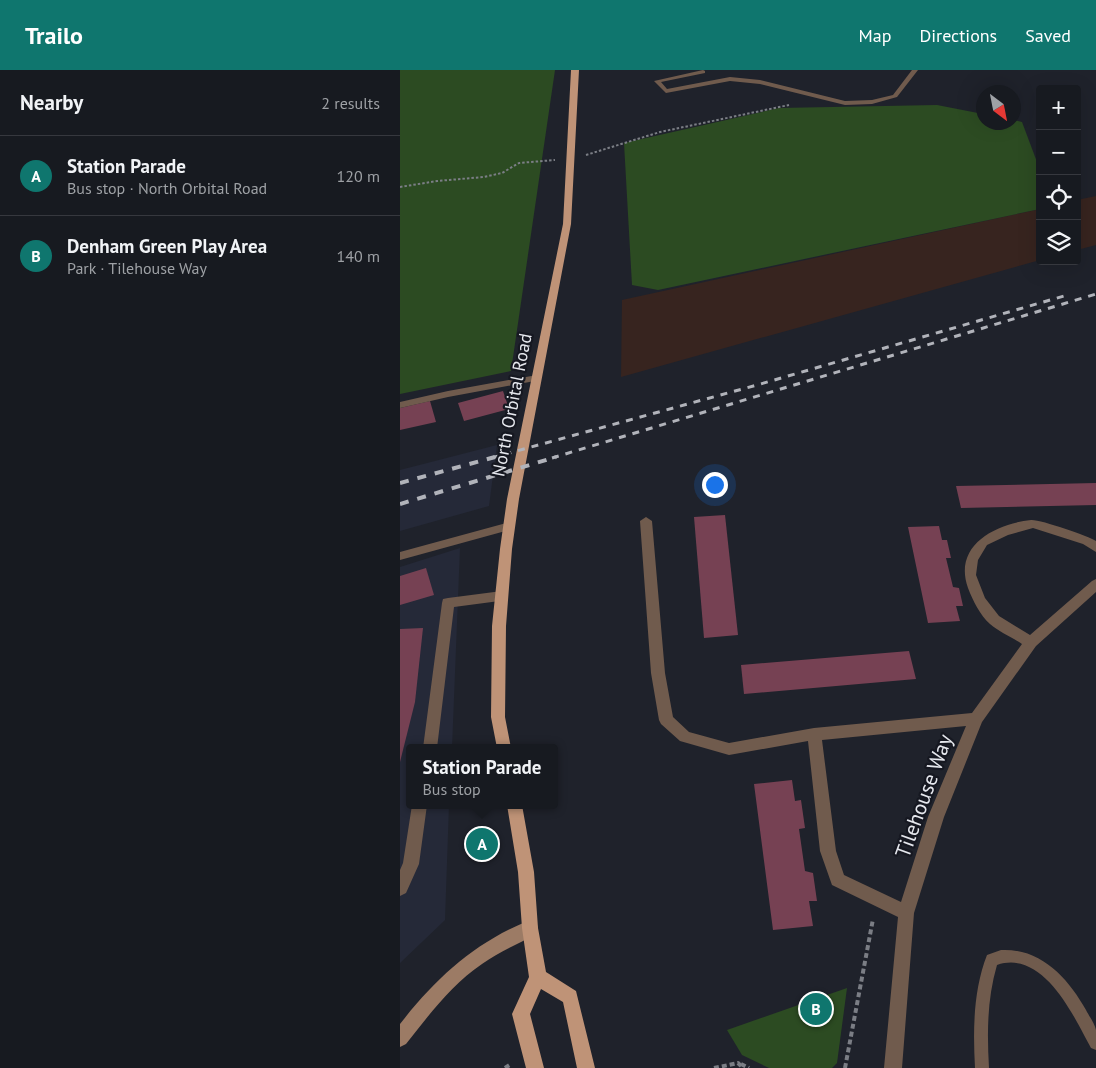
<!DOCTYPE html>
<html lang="en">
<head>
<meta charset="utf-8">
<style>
  :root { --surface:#171a20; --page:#24272d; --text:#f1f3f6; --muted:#9ea1a5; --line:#36383e; --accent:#0f766e }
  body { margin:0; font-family:"PT Sans",sans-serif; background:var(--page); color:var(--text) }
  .controls { position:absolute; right:15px; top:15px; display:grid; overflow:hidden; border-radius:5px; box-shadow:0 5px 20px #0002 }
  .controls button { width:45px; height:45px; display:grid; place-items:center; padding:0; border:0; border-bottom:1px solid var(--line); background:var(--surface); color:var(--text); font:25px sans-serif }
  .compass { position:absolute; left:576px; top:15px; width:45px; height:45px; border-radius:50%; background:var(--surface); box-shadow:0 5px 20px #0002; rotate:148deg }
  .you { position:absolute; left:314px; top:414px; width:18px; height:18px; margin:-12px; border:4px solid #fff; border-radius:50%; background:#1a73e8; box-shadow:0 0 0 8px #1a73e833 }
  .badge { display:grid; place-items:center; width:32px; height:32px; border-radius:50%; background:var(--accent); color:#fff; font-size:16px; font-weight:700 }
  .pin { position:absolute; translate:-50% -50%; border:2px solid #fff; box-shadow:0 1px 5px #0006 }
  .popup { position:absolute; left:6px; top:674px; width:152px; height:65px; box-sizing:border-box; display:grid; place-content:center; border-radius:5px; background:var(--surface); filter:drop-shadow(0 1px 4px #0005); font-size:16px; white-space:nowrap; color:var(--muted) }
  .popup b { font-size:19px; color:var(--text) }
  .popup::after { content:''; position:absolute; left:50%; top:100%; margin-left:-10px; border:10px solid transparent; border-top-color:var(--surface) }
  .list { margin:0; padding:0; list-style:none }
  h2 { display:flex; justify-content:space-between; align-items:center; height:65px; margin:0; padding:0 20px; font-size:21px }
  h2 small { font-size:16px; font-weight:400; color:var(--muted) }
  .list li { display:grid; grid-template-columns:32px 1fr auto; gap:15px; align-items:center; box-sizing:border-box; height:80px; padding:0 20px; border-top:1px solid var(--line) }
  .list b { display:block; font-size:19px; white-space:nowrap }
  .list p { margin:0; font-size:16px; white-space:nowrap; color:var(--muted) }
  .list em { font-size:16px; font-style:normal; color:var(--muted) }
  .icon { flex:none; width:28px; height:28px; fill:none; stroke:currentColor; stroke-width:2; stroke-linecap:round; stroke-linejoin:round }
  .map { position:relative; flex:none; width:696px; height:998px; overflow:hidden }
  header { display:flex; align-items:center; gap:30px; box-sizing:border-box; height:70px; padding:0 25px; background:var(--accent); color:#fff }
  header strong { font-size:24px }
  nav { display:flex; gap:28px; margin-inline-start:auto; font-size:18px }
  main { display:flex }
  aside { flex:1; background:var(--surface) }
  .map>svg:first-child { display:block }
</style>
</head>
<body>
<header>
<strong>Trailo</strong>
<nav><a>Map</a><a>Directions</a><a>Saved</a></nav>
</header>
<main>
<aside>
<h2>Nearby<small>2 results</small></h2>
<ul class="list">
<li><span class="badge">A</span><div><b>Station Parade</b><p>Bus stop · North Orbital Road</p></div><em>120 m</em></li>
<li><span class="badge">B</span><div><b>Denham Green Play Area</b><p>Park · Tilehouse Way</p></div><em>140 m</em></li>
</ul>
</aside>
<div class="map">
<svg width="696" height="998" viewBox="0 0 696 998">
  <rect width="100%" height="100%" fill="#1f222b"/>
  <!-- built -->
  <g fill="#252938">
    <path d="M97,375L89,436L0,461V400Z"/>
    <path d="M60,478L52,678H9V735H49L45,850L0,893V497Z"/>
  </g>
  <!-- industrial -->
  <g fill="#37241f">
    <path d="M696,126V175L677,180V130Z"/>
    <path d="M640,139V190L221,307L222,230Z"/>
  </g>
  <!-- green -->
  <g fill="#2c4b22">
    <path d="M0,0H155L111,301L0,324Z"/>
    <path d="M537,35L583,44L584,52H614V50L622,52L640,100V139L258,220L232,215L224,73L379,38Z"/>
    <path d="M447,918L437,993L432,998H369L342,985L327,960Z"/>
  </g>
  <!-- building -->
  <g fill="#764153">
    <path d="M103,321L109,339L64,351L58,333Z"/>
    <path d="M30,331L36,352L0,360V338Z"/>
    <path d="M696,413V435L561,438L556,416Z"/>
    <path d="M325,445L338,565L304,568L294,447Z"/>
    <path d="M539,456L542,470H547L551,488H546L553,517L559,518L563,536H556L560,551L528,553L508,457Z"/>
    <path d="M26,498L34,525L0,535V506Z"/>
    <path d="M23,558L15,632L0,692V559Z"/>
    <path d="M509,581L516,609L344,624L341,595Z"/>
    <path d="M392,710L395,731L401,730L405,758L399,759L405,801L413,803L417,831H409L413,856L373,860L354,714Z"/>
  </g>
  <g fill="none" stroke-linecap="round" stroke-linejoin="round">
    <!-- path-far1 -->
    <g stroke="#7b7e85" stroke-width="2" stroke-dasharray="2.5 2" stroke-linecap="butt">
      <path d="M186,85L260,62L389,35"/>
      <path d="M0,117L37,111L84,107L102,103L119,93L155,90"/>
    </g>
    <!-- path -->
    <g stroke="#7b7e85" stroke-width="4" stroke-dasharray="5 3" stroke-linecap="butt">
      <path d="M341,994L349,998"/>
      <path d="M105,998L111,994"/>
      <path d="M314,998L338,993L343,998"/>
      <path d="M445,998L473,849"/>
    </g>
    <!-- lane -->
    <g fill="#705b4d" fill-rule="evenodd">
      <path d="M303,0L305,1V3L261,12L267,19L330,7L360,10L445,31L472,30L493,25L512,0H518L497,27L472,34L445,35L360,14L330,11L266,23L254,11Z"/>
      <path d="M137,305L141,308L140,310L48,327L0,338V332L48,321Z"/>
      <path d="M110,452L115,456L113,459L0,490V482Z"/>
      <path d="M601,880C641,878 668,908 686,940C689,946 695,954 696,960C696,967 696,974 696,980L691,978C674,947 644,879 597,895C587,929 587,963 589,998H575C573,961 573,921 587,885Z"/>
    </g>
    <!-- street -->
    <g fill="#705b4d" fill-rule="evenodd">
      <path d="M246,447L252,451L265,603L273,647L289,662L329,673L414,658L572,643L622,574C612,567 599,562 590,554C580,545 573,531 568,518C553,476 594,454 631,450C639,449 689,466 696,471V482L683,474L633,458L608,465L587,475L578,490L576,505L585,528L599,546L630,565L692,511L696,509V522L636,576L582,652L544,747L514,843L502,998H484L498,847L432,815L420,781L408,671L329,685L280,671L261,654L259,650L251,603L240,451ZM566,656L528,747L501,832L444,805L436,781L422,670Z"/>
      <path d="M102,521L107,522L108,526L107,530L54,537L37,678H23L42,533L43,529L48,528Z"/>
      <path d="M12,735H27L19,794L6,823L0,826V800L3,793Z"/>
    </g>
    <!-- secondary -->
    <path fill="#9c7b65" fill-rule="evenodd" d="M130,850L136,852L138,858L136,864C118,874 99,882 82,894C51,915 29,945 6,974L0,977V954C37,907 74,873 130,850Z"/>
    <!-- primary -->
    <g fill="#bf9377" fill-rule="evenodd">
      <path d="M171,0H179L171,154L119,429L112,479L106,556L105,647L111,678H97L91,647L92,556L100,479L107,429L163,154Z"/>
      <path d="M107,735H122L134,802L138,858L146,902L176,921L195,998H177L163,932L141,919L130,944L144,998H126L112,944L129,907L122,858L118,802Z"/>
    </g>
    <!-- rail-far1 -->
    <g stroke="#b1b3ba" stroke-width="3" stroke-dasharray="7 7" stroke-linecap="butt">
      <path d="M91,388L357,315L664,226"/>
      <path d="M152,388L696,224"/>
    </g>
    <!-- rail -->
    <g stroke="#b1b3ba" stroke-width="4" stroke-dasharray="9 9" stroke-linecap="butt">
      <path d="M0,413L95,387"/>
      <path d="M0,434L156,387"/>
    </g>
  </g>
  <g text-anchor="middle" stroke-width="4.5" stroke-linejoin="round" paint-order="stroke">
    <!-- street labels -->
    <g font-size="18" fill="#e6e8ee" stroke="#161821">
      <text transform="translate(112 335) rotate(-79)" y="6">North Orbital Road</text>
    </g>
    <!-- near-street labels -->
    <g font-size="21" fill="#e6e8ee" stroke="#161821">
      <text transform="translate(524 726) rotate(-70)" y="7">Tilehouse Way</text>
    </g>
  </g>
</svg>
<div class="controls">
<button>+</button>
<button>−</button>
<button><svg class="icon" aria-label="locate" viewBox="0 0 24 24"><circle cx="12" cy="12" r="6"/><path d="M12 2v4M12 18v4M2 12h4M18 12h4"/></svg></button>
<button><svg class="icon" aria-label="layers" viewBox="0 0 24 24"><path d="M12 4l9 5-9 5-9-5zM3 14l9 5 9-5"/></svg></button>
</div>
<svg class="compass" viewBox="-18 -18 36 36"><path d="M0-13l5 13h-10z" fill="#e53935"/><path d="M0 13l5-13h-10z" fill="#9ea1a5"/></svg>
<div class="you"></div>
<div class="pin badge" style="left:82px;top:774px">A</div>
<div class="popup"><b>Station Parade</b>Bus stop</div>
<div class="pin badge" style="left:416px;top:939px">B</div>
</div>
</main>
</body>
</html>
